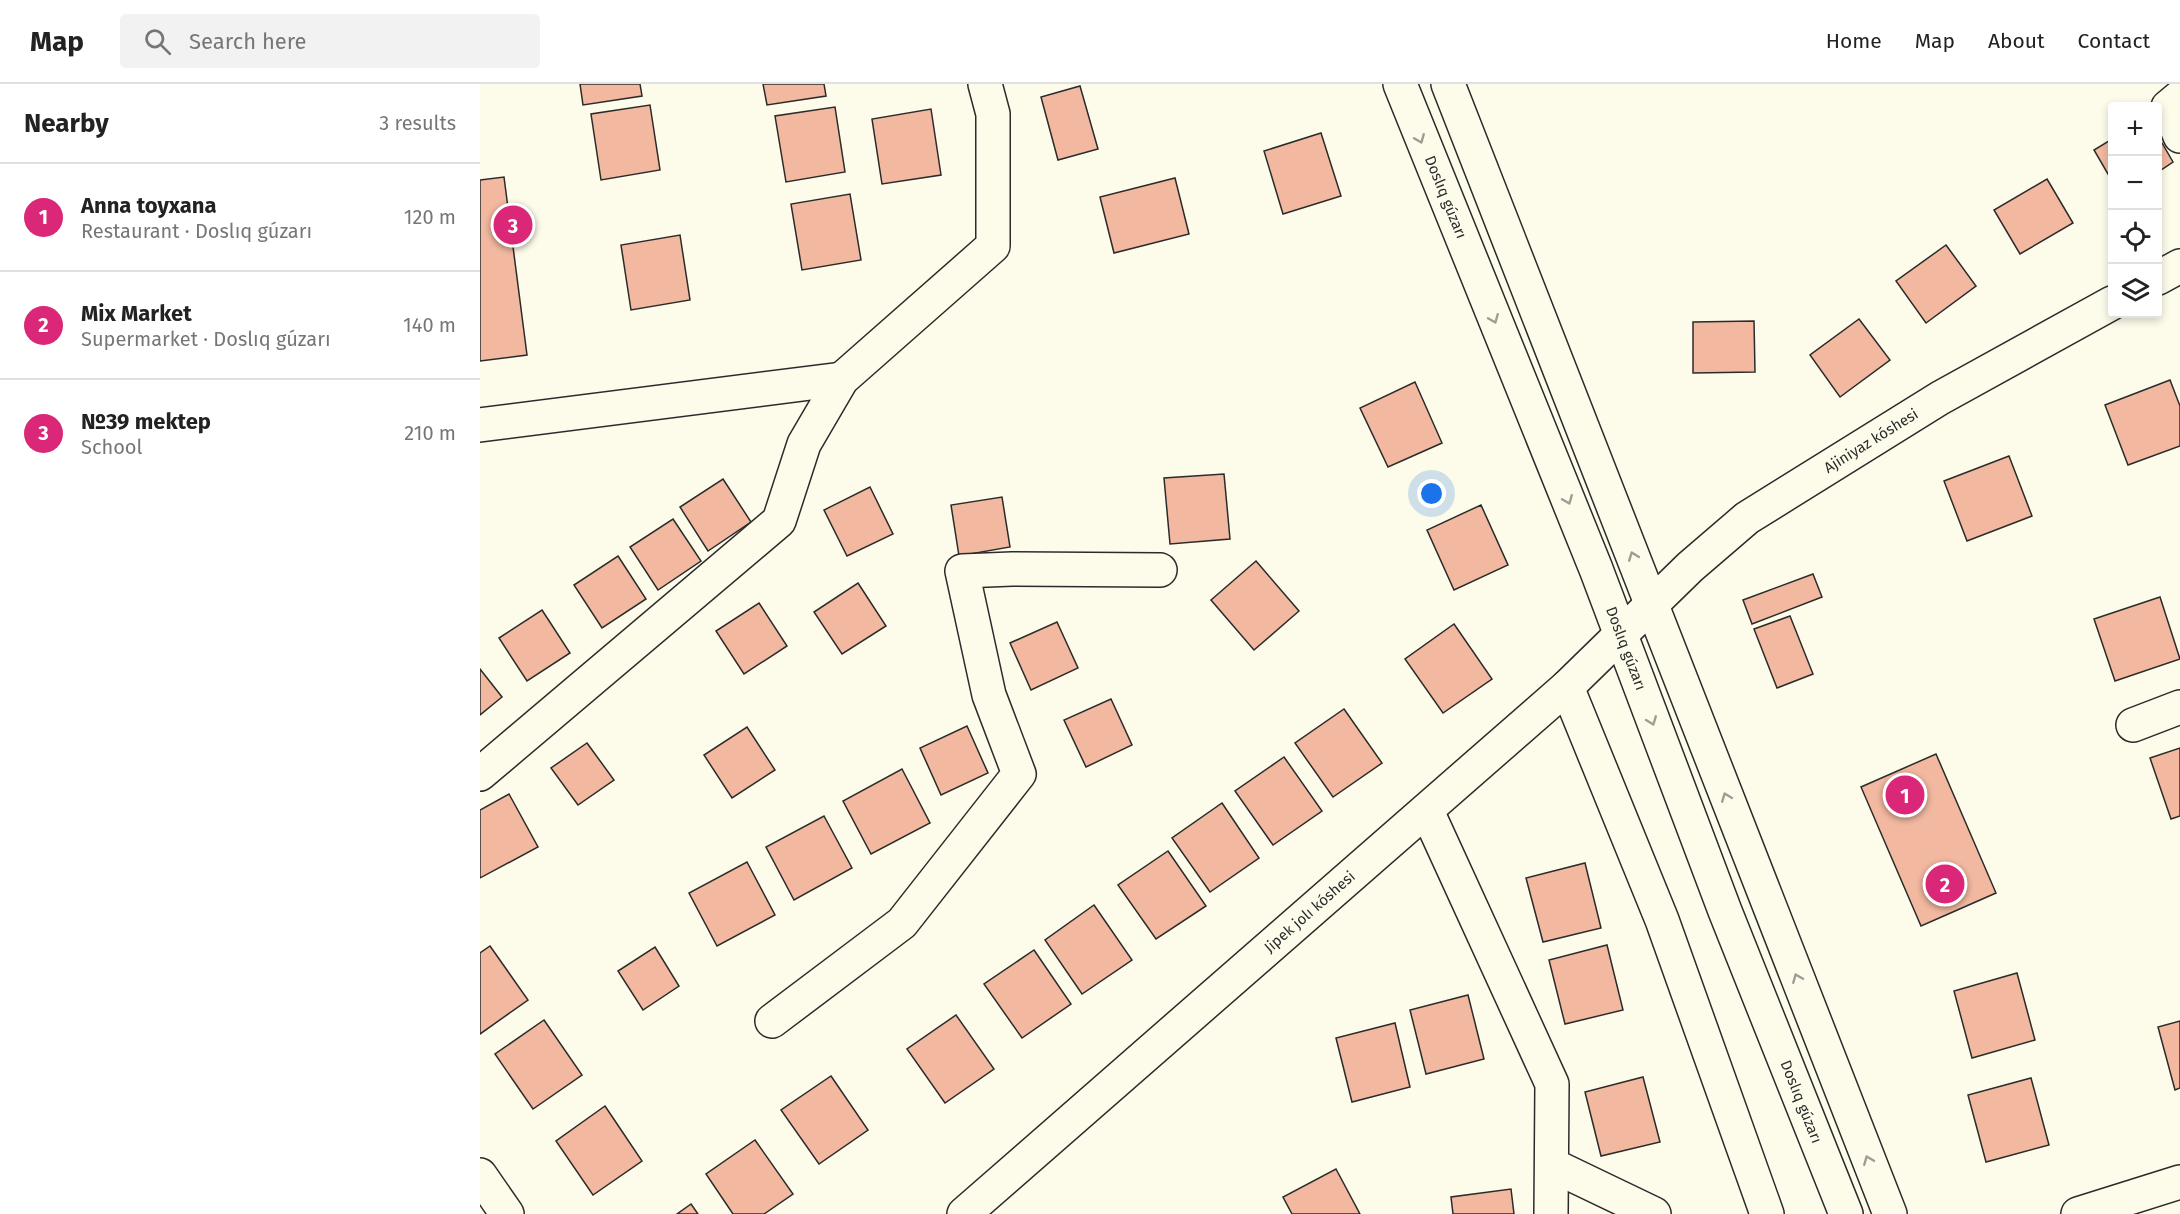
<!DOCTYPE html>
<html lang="en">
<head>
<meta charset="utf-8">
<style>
  :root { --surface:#fff; --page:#f2f2f2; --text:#222; --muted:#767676; --line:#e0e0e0; --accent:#db2777 }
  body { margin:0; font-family:"Fira Sans",sans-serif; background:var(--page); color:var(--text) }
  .controls { position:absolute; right:18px; top:18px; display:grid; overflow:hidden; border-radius:6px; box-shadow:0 3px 9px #0003 }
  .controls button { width:54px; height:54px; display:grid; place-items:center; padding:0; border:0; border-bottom:2px solid var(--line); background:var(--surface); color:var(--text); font:30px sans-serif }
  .you { position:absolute; left:952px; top:410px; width:21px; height:21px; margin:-15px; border:4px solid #fff; border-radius:50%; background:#1a73e8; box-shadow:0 0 0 9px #1a73e833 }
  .badge { display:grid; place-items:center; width:39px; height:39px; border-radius:50%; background:var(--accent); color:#fff; font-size:20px; font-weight:700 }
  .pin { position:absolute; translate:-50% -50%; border:3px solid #fff; box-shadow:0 2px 6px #0006 }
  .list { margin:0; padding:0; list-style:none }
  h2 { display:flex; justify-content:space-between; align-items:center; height:78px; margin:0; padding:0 24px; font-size:26px }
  h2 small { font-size:20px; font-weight:400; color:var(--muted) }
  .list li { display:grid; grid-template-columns:39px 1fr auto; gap:18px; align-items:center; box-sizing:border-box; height:108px; padding:0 24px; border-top:2px solid var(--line) }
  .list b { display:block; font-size:22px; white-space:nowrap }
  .list p { margin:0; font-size:20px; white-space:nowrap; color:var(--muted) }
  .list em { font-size:20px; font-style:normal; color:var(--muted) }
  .icon { flex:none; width:33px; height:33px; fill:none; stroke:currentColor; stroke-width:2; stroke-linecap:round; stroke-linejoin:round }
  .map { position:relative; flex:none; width:1700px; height:1130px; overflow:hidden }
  header { display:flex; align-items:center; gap:36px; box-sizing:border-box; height:84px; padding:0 30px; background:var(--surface); border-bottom:2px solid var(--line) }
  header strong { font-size:28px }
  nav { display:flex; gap:33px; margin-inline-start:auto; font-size:21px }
  .search { width:420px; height:54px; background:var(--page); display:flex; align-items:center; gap:15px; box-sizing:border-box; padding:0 21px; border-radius:6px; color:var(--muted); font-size:22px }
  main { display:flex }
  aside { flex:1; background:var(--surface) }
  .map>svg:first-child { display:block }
</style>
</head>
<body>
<header>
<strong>Map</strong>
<div class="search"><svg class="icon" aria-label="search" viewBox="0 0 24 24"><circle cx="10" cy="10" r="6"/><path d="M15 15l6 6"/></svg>Search here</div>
<nav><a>Home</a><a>Map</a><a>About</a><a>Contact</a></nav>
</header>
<main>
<aside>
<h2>Nearby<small>3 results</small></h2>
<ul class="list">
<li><span class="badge">1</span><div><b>Anna toyxana</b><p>Restaurant · Doslıq gúzarı</p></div><em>120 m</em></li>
<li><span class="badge">2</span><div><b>Mix Market</b><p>Supermarket · Doslıq gúzarı</p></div><em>140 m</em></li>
<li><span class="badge">3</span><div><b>№39 mektep</b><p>School</p></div><em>210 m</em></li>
</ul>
</aside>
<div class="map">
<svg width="1700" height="1130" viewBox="0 0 1700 1130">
  <rect width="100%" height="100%" fill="#fdfbea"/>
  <!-- building -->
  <g fill="#f2b8a0" stroke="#2b2b2b" stroke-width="1.5">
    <path d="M100,0H160L162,12L103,21Z"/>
    <path d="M283,0H344L346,12L287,21Z"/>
    <path d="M600,2L618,65L578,76L561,13Z"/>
    <path d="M170,21L180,86L121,96L111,30Z"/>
    <path d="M355,23L365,88L306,98L295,32Z"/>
    <path d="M451,25L461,91L402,100L392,35Z"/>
    <path d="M841,49L861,112L803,130L784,67Z"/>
    <path d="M1678,52L1693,78L1678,88Z"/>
    <path d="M1632,55V97L1614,66Z"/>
    <path d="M24,93L47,271L0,277V96Z"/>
    <path d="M695,94L709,150L634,169L620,113Z"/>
    <path d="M1567,95L1593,139L1540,170L1514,126Z"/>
    <path d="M370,110L381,176L322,186L311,120Z"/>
    <path d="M200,151L210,216L151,226L141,161Z"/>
    <path d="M1466,161L1496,202L1446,239L1416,197Z"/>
    <path d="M1379,235L1410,276L1360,313L1330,271Z"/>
    <path d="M1274,237L1275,288L1213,289V238Z"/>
    <path d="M1690,296L1700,322V362L1648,381L1625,321Z"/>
    <path d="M935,298L962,359L908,383L880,324Z"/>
    <path d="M1529,372L1552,432L1487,457L1464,397Z"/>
    <path d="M744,390L750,455L690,460L684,394Z"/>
    <path d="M243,395L271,438L228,467L200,423Z"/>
    <path d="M390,403L413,450L367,472L344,426Z"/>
    <path d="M522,413L530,463L479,472L471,421Z"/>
    <path d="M1001,421L1028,481L974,506L947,446Z"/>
    <path d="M193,435L221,477L178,506L150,463Z"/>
    <path d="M138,472L166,515L122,544L94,501Z"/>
    <path d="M776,477L819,527L774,566L731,516Z"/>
    <path d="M1333,490L1342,513L1272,540L1263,516Z"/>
    <path d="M378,499L406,542L362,570L334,528Z"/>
    <path d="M1680,513L1700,575L1635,597L1614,535Z"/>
    <path d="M279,519L307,562L264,590L236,547Z"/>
    <path d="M62,526L90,569L47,597L19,554Z"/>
    <path d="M1310,532L1333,590L1297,604L1274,545Z"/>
    <path d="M577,538L598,584L551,606L530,559Z"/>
    <path d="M974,540L1012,595L963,629L925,575Z"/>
    <path d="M0,585L22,613L0,631Z"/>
    <path d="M631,615L652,661L606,683L584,636Z"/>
    <path d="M864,625L902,679L853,713L815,659Z"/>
    <path d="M487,642L508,689L461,711L440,664Z"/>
    <path d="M267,643L295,686L252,714L224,671Z"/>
    <path d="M107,659L134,696L98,721L71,684Z"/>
    <path d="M1700,664V732L1691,735L1670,674Z"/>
    <path d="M1456,670L1516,809L1441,842L1381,703Z"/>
    <path d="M804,673L842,727L793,761L755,707Z"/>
    <path d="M422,685L450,739L391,770L363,717Z"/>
    <path d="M29,710L58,763L0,794V726Z"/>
    <path d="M742,719L779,774L730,808L692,754Z"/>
    <path d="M344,732L372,784L314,816L286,763Z"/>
    <path d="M688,767L726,822L676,855L638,801Z"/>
    <path d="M267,778L295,831L237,862L209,809Z"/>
    <path d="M1105,779L1121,844L1063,858L1046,794Z"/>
    <path d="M614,821L652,876L602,910L565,856Z"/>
    <path d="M1127,861L1143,926L1085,940L1069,876Z"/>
    <path d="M10,862L48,916L0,950V869Z"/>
    <path d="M175,863L199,902L163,926L138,887Z"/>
    <path d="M554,866L591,920L542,954L504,900Z"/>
    <path d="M1537,889L1555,956L1492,974L1474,907Z"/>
    <path d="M988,911L1004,975L946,990L930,926Z"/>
    <path d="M476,931L514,985L465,1019L427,965Z"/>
    <path d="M64,936L102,991L53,1025L15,970Z"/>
    <path d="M1700,937V1004L1695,1006L1678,943Z"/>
    <path d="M915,939L930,1003L872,1018L856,954Z"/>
    <path d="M351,992L388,1046L339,1080L301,1026Z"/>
    <path d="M1163,993L1180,1058L1121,1072L1105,1008Z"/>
    <path d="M1551,994L1569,1061L1506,1078L1488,1011Z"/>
    <path d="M125,1022L162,1077L113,1111L76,1057Z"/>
    <path d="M275,1056L313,1110L284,1130H253L226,1090Z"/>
    <path d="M856,1085L880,1130H812L803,1113Z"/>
    <path d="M1031,1105L1034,1130H973L971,1113Z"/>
    <path d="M211,1120L218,1130H197Z"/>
  </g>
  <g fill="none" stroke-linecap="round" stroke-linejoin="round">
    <defs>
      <g id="minor">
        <path d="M1700,13L1688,23L1700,52"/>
        <path d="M1678,194L1700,182"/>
        <path d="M0,341L362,295"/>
        <path d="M1087,603L1182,836L1287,1130"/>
        <path d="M1653,641L1700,623"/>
        <path d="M0,690L299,437L324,360L362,295L513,162V30L505,0"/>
        <path d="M947,727L1072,1000L1071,1130"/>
        <path d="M292,937L422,839L539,690L509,611L482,487L532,485L680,486"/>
        <path d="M1074,1082L1174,1130"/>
        <path d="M0,1091L27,1130"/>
        <path id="s1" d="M484,1130L1087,603L1210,483L1267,434L1460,314L1632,219"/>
        <path d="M1598,1130L1700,1098"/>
      </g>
      <g id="major">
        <path id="s2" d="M920,0L1116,485L1245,827L1366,1130"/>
        <path d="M968,0L1410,1130"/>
      </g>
    </defs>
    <!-- minor casing -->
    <use href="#minor" stroke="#2b2b2b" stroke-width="36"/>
    <!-- major casing -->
    <use href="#major" stroke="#2b2b2b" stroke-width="36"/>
    <!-- minor -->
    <use href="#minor" stroke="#fdfbea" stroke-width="33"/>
    <!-- major -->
    <use href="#major" stroke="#fdfbea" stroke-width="33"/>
  </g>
  <!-- one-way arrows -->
  <defs><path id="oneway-chevron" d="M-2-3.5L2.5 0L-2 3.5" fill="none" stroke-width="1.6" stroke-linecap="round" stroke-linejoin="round" transform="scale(1.5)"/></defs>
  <g stroke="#9e9d94">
    <use href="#oneway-chevron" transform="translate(940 55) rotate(68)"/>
    <use href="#oneway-chevron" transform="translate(1014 235) rotate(68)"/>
    <use href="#oneway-chevron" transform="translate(1088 416) rotate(68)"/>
    <use href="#oneway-chevron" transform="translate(1153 472) rotate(-111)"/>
    <use href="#oneway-chevron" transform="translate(1172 637) rotate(69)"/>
    <use href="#oneway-chevron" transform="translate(1246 713) rotate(-111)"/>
    <use href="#oneway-chevron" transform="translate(1317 894) rotate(-112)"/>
    <use href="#oneway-chevron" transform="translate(1388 1076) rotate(-112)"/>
  </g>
  <g text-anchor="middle" stroke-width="4.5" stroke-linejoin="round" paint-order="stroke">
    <!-- street labels -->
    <g font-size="15" fill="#2b2b2b" stroke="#fdfbea">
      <text dy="5" stroke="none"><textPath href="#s2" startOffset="122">Doslıq gúzarı</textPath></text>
      <text dy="5" stroke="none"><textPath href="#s1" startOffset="1194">Ajiniyaz kóshesi</textPath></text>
      <text dy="5" stroke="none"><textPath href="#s2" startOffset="608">Doslıq gúzarı</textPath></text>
      <text dy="5" stroke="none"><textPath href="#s1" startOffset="459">Jipek jolı kóshesi</textPath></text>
      <text dy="5" stroke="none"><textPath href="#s2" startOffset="1094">Doslıq gúzarı</textPath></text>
    </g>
  </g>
</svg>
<div class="controls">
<button>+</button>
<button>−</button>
<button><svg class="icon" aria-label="locate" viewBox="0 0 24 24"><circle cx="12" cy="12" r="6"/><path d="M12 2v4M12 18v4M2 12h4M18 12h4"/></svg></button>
<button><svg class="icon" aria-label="layers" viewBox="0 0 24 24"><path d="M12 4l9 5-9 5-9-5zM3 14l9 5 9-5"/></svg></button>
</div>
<div class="you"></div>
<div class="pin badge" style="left:1425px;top:711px">1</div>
<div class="pin badge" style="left:1465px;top:800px">2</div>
<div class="pin badge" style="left:33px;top:141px">3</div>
</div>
</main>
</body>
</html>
